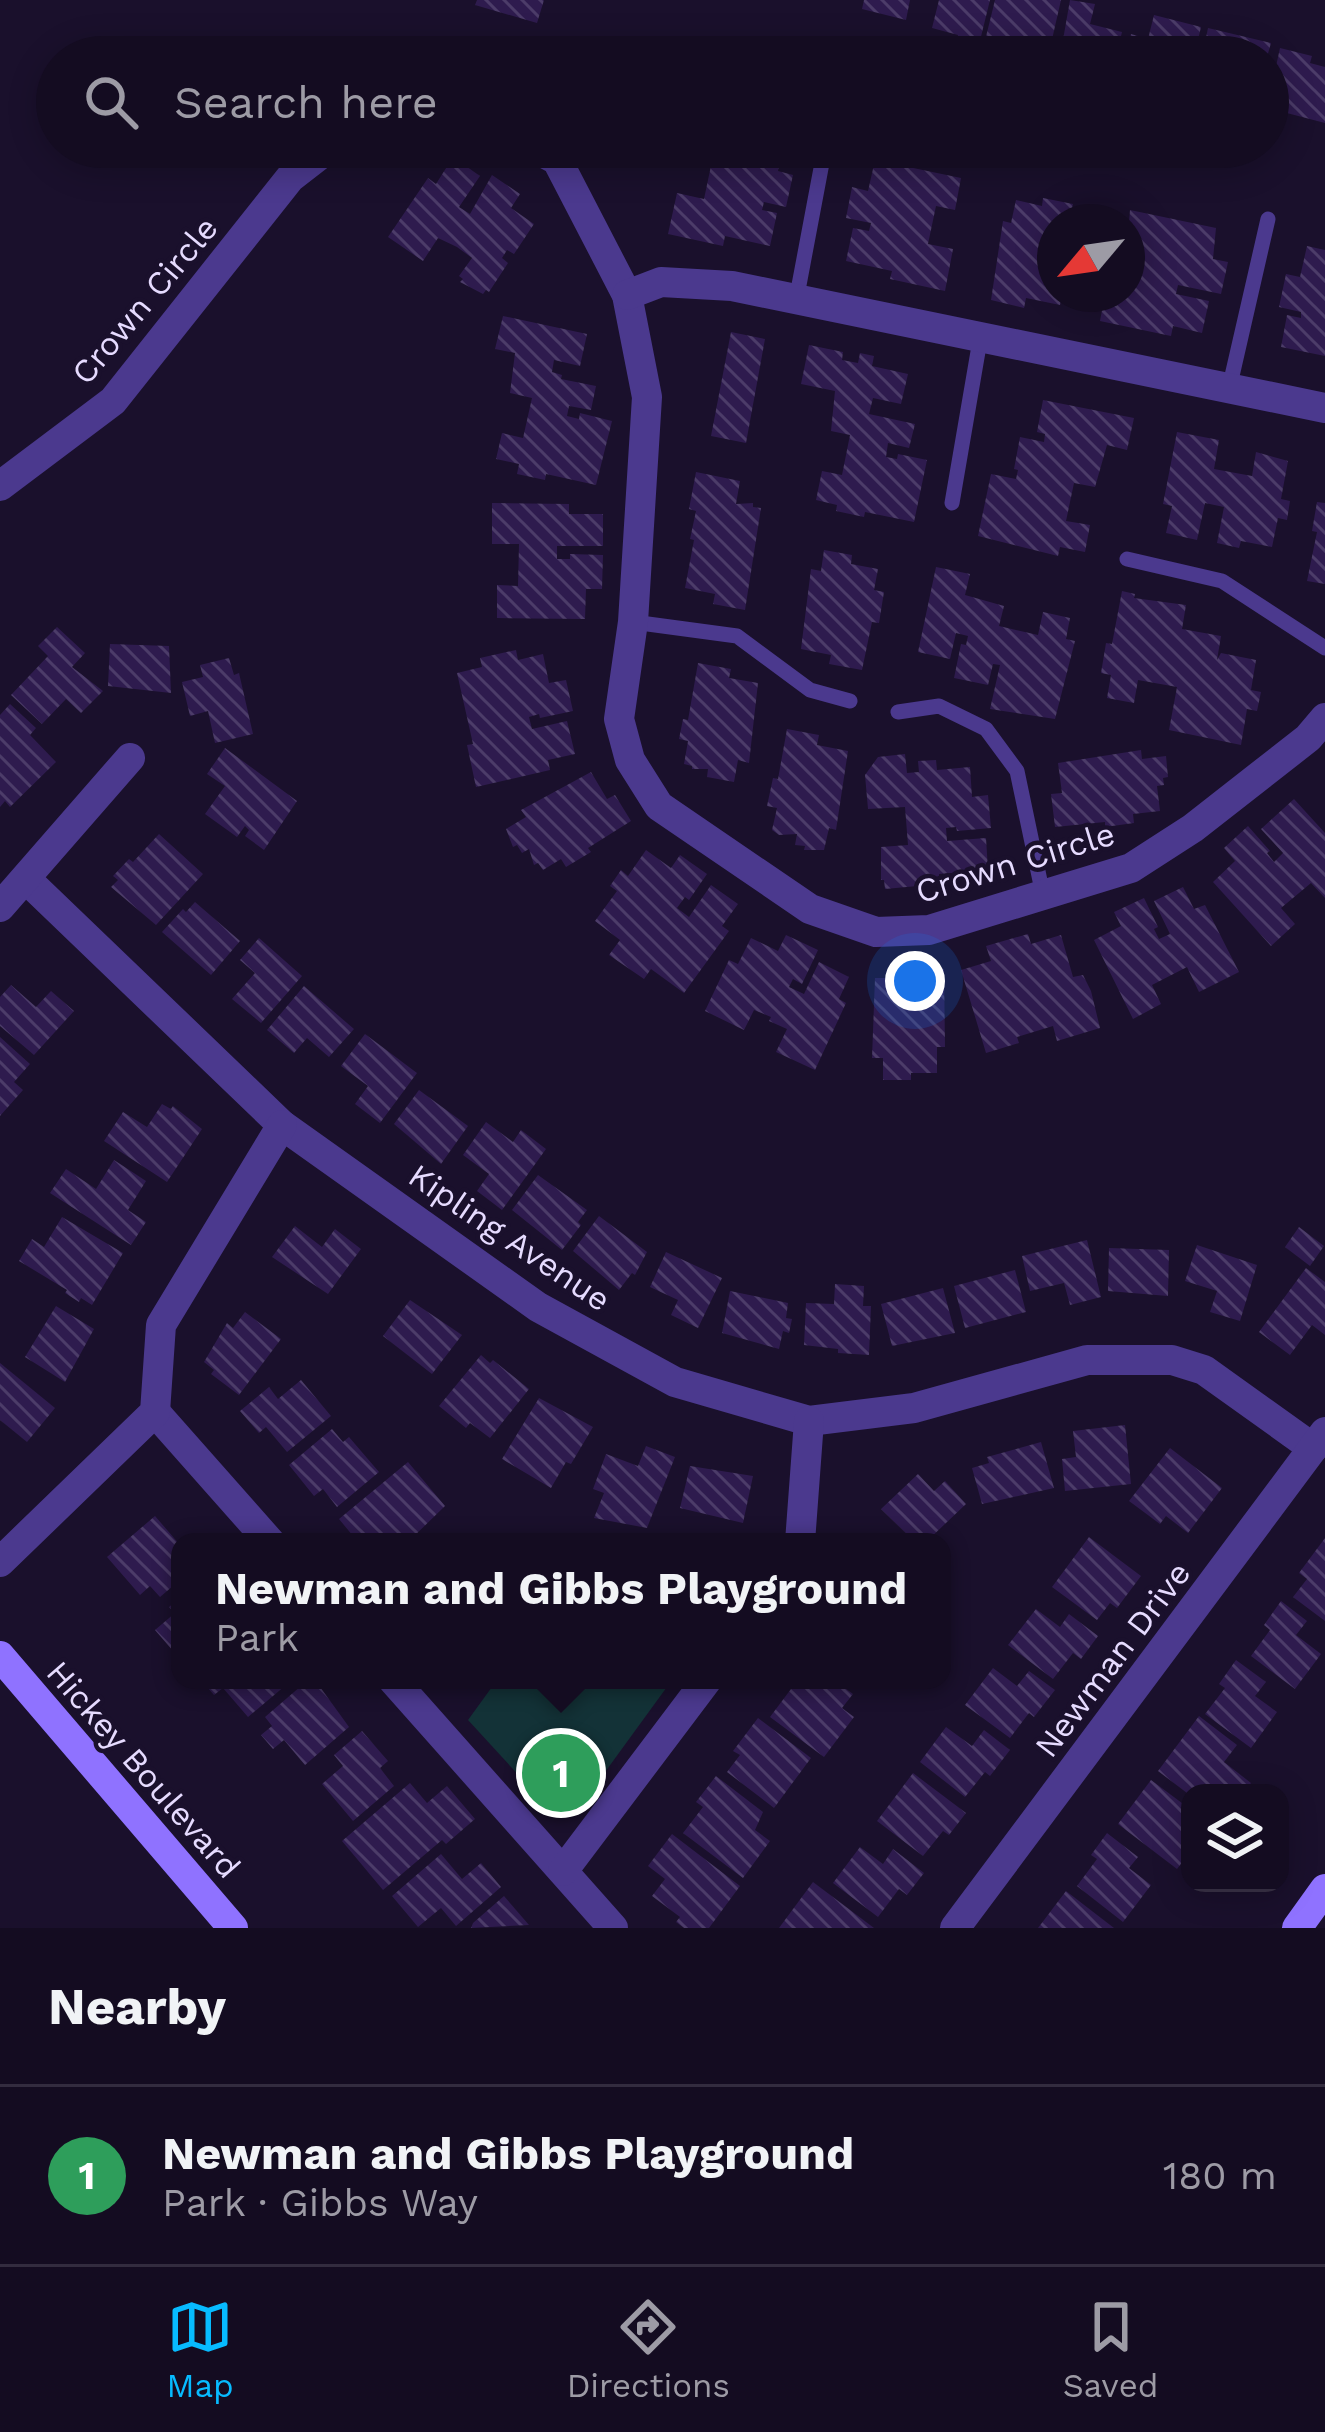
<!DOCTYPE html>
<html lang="en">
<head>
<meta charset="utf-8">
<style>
  :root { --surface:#140c21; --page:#1d152a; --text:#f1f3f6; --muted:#9d9ba5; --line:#332c3f; --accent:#07bbff }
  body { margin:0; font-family:"Work Sans",sans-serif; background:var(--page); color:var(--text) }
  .controls { position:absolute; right:36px; bottom:36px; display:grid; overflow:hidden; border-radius:24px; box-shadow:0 6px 30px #0003 }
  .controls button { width:108px; height:108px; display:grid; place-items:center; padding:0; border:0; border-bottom:3px solid var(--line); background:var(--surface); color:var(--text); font:60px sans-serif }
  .compass { position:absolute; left:1037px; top:204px; width:108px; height:108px; border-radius:50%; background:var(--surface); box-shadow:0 6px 30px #0003; rotate:241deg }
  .you { position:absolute; left:915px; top:981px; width:42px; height:42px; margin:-30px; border:9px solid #fff; border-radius:50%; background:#1a73e8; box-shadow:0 0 0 18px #1a73e833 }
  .badge { display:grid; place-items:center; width:78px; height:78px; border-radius:50%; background:var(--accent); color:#fff; font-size:39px; font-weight:700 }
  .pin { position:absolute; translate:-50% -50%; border:6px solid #fff; box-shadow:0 3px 12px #0006 }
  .popup { position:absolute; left:171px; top:1533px; width:780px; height:156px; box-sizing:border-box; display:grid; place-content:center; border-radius:24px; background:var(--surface); filter:drop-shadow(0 3px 9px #0005); font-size:39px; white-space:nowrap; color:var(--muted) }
  .popup b { font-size:45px; color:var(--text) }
  .popup::after { content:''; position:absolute; left:50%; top:100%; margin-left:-24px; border:24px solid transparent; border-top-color:var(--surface) }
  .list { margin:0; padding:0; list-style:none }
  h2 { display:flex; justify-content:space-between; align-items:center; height:156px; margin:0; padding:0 48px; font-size:51px }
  h2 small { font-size:39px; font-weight:400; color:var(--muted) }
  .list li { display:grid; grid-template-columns:78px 1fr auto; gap:36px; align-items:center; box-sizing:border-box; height:180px; padding:0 48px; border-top:3px solid var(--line) }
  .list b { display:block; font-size:45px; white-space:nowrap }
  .list p { margin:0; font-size:39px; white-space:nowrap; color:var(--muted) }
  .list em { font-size:39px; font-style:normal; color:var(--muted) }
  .icon { flex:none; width:66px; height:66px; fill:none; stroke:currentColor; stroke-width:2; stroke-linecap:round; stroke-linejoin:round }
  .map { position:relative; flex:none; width:1325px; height:1928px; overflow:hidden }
  .search { position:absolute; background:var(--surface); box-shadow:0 6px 30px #0003; left:36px; right:36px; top:36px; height:132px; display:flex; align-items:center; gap:30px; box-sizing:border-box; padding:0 42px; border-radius:66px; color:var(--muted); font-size:45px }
  .sheet { height:336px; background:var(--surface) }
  nav { display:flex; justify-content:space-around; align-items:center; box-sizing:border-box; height:168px; border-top:3px solid var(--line); background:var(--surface); font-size:33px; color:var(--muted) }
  nav a { display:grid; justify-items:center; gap:6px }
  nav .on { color:var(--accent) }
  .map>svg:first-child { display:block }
</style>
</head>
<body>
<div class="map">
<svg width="1325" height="1928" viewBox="0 0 1325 1928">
  <defs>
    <pattern id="building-back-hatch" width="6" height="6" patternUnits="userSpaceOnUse" patternTransform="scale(3)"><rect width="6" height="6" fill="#2e1b4e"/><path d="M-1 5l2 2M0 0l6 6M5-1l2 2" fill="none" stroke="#4c3c69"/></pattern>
  </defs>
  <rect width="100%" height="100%" fill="#1a102c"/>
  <!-- green -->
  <path fill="#133237" d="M497,1680H672L592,1790C576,1805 566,1811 545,1804L468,1720Z"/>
  <!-- building -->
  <g fill="url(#building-back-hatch)">
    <path d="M477,0H544L537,23L475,5Z"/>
    <path d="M864,0H910L906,20L862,9Z"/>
    <path d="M939,0H990L976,57H953L958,35L932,28Z"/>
    <path d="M995,0H1061L1048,57H981Z"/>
    <path d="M1070,0L1095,4L1090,24L1122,32L1116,57H1060Z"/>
    <path d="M1154,15L1201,27L1194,57H1125L1131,34L1148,39Z"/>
    <path d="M1208,28L1271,43L1267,57H1202Z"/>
    <path d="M1280,48L1312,56L1310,63L1325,67V123L1283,112L1284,107L1268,103Z"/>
    <path d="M693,147H783L778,171L793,175L786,207L764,202L762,210L777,213L770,246L725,236L723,246L668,234L677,193L704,199L712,161L692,156Z"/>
    <path d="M453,157L480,176L459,207L470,214L492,175L520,194L511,208L534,224L514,254L507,250L502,258L508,263L489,292L486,290L483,294L460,282L463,279L459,276L472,258L457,247L438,238L423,261L388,237L428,178L436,184Z"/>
    <path d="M875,160L961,178L955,210L936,206L928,244L953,249L945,291L890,279L892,271L846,261L853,228L869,231L871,223L846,218L852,187L868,191Z"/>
    <path d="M1043,198L1073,204L1069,222H1055V294H1062L1060,305L1026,298L1024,308L991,300L1003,221L1011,223L1016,200L1042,206Z"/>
    <path d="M1130,210L1216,228L1213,259L1228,262L1221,294L1178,285L1176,294L1209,301L1202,333L1173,326L1171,336L1100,321L1105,294H1127V283L1136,285L1144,248L1127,245Z"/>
    <path d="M1307,246L1325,250V356L1281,347L1287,315L1301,318V312L1279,307L1286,274L1300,277Z"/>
    <path d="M503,316L587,334L580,366L554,360L552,372L562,375L561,379L596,386L591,410L569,406L567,416L579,419L580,413L612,421L596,485L546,474L545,480L517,474L519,464L496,459L502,433L523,438L532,398L510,393L515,353L495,349Z"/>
    <path d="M731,332L765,339L746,443L711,436Z"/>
    <path d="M809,345L843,352L842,360L858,363L860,353L874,356L872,366L908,374L901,404L873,398L869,414L915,424L909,448L888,443L886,457L897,459L898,454L927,460L914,522L865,512L864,517L836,511L837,505L816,500L822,471L842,475L850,435L831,431L835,391L801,384Z"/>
    <path d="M1043,400L1134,418L1127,450L1107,445L1095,487L1074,483L1066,521L1090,525L1085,552L1060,547L1058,556L978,536L991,474L1016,479L1018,470L1014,469L1020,437L1044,442L1045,434L1037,432Z"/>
    <path d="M1177,432L1219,440L1214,469L1252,476L1256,452L1288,461L1281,499L1290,501L1287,520L1278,518L1272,547L1241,541L1239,548L1217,543L1224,507L1205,503L1197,540L1166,533L1172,506L1163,504Z"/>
    <path d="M696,472L740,481L736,504L753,503V507L761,508L745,610L713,604L715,594L685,588L694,540L690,539L696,511L689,509Z"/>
    <path d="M1317,502L1325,503V584L1307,581L1317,532L1312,531Z"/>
    <path d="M492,503L569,504V514H603V546H557V559H570V554L603,555L602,589H586L585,619L497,618V585L518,586L519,544H492Z"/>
    <path d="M824,550L852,555L851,564L878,569L874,590L884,592L879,623L872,622L862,670L829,664L831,655L801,649L811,569L821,571Z"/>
    <path d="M936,567L970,574L965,595L1004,606L999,626L1038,635L1043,612L1070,618L1066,639L1075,641L1055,719L990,709L1000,665L993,664L988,685L954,678L961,644L966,645L968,636L956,633L950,659L918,652Z"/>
    <path d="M1122,591L1135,594L1134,598L1186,605L1182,629L1221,636L1217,660L1221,653L1256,660L1251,690L1261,692L1257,711L1247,709L1241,745L1169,730L1177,687L1138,680L1134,703L1107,698L1111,675L1101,673L1106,643L1112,644Z"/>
    <path d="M57,627L85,653L72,667L103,691L81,713L66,699L42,724L11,695L48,656L38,646Z"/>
    <path d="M110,644L169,646L171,693L108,686Z"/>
    <path d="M516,650L518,660L543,654L549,683L566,680L573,711L540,718L539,714L529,717L532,729L567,721L575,754L548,760L550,770L476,787L467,745L473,744L457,673L482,667L480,658Z"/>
    <path d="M229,658L234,675L239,673L253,734L215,743L208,711L190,716L182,682L203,677L200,665Z"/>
    <path d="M698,663L731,669L729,678L758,683L749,763L738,760L734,782L707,777L708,769H692V766L684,764L688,741L679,739L683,719L688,720Z"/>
    <path d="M10,704L36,728L30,735L56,762L10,807L5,801L0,807V715Z"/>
    <path d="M787,729L819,735L817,745L848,751L836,830L829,828L824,850H804L805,846L795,845L797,834L779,835L772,830L777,808L767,806L773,778L778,779Z"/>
    <path d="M225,748L297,801L264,850L245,836L249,830L245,826L237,837L205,814L225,786L207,774Z"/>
    <path d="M1141,750L1142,759L1166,756L1168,777L1163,778L1164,785L1157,786L1160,811L1133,814L1134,823L1105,827V822L1055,827L1051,794L1062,793L1058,763Z"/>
    <path d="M905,754L907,773L919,772L918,761L936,760L937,770L970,767L972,797L988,795L991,828L957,831L956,827L946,828L947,841L986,838L988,870L939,874V884L885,889L884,880H881V847L908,845L905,807L868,809L865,775L878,757Z"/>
    <path d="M591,772L607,799L615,795L631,821L588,848L591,852L566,867L561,859L543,870L538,863L534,865L529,849L522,853L517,845L513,847L506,829L526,817L521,810Z"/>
    <path d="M1294,799L1325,833V898L1311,883L1281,908L1295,924L1271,946L1213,882L1235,861L1224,848L1248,826L1270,851L1267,853L1274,862L1283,853L1261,829Z"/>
    <path d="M159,834L203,874L156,925L111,887L118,880L113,876L129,859L133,862Z"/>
    <path d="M646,850L671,868L680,855L707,874L689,900L685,897L677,908L689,917L711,885L738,904L722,926L729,931L684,993L651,969L644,979L609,955L620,940L595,921L617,891L610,886L621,870L628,876Z"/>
    <path d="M1183,887L1194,909L1205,905L1239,972L1199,992L1187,967L1152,985L1161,1004L1133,1019L1094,940L1121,926L1114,912L1144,898L1158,927L1154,929L1159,939L1170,934L1154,901Z"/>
    <path d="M195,902L240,941L211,975L162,932L183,909L186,912Z"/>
    <path d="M1028,934L1031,944L1061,935L1073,977L1083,975L1091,991L1100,1028L1057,1041L1053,1026L1017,1037L1019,1043L986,1053L961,970L991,961L986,946Z"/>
    <path d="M786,935L818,950L802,984L793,979L789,987L804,994L819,962L849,977L839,999L846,1003L815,1070L776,1052L787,1029L769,1021L771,1017L754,1010L744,1030L705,1011L729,960L738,964L751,938L778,951Z"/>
    <path d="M259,938L302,976L261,1023L232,999L255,973L240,960Z"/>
    <path d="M905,969H944L945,1047H937V1073H911V1080H883V1058H872L875,978H905Z"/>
    <path d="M11,985L36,1007L51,991L74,1011L34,1055L0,1026V997Z"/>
    <path d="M304,986L354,1029L329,1057L307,1038L294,1053L267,1030Z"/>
    <path d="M365,1034L417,1073L380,1123L355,1104L368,1086L341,1066Z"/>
    <path d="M0,1037L30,1064L14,1082L23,1090L0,1116Z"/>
    <path d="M419,1090L468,1126L441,1164L394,1124Z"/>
    <path d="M162,1104L171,1109L173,1106L202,1129L167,1182L104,1141L123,1112L147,1127Z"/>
    <path d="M486,1122L513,1142L521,1130L546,1149L502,1210L477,1191L489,1174L463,1155Z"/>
    <path d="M114,1160L146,1181L128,1210L146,1222L131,1245L50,1193L66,1169L96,1189Z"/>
    <path d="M538,1175L587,1210L578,1222L581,1225L562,1250L512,1210Z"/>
    <path d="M599,1216L647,1252L635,1275L632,1273L619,1290L573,1251Z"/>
    <path d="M62,1217L123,1253L92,1305L81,1298L79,1302L65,1293L67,1290L19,1261L32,1239L44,1247Z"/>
    <path d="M295,1226L322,1247L335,1229L361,1249L328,1294L272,1257Z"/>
    <path d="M1299,1227L1324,1246L1310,1266L1285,1247Z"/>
    <path d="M1087,1240L1101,1297L1070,1305L1064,1283L1030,1291L1022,1256Z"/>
    <path d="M1197,1245L1257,1265L1240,1321L1210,1312L1217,1291L1185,1281Z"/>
    <path d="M1109,1248L1169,1250L1168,1296L1108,1291Z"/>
    <path d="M666,1252L722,1278L698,1328L671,1315L678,1300L650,1287Z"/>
    <path d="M1306,1268L1325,1282V1335L1312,1325L1290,1355L1259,1332Z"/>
    <path d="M1015,1270L1026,1312L965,1328L954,1286Z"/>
    <path d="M835,1284L864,1286L863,1306H871L869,1355L838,1353V1349L804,1345L806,1303L834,1304Z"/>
    <path d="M943,1288L955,1333L892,1346L881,1304Z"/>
    <path d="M730,1291L788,1303L786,1318L792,1319L789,1333L783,1331L779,1349L722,1333Z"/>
    <path d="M410,1300L462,1335L432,1374L383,1336Z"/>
    <path d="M56,1306L94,1329L65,1382L25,1357Z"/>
    <path d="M245,1312L281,1339L239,1395L211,1374L214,1370L204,1362L227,1323L233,1328Z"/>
    <path d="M481,1355L490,1363L493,1360L529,1389L490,1438L470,1423L466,1428L439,1406Z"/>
    <path d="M0,1363L55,1408L27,1442L0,1420Z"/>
    <path d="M301,1380L331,1416L287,1452L266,1427L259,1433L240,1411L269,1387L278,1399Z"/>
    <path d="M539,1398L593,1427L571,1464L566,1462L551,1488L502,1459Z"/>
    <path d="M1125,1425L1131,1484L1065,1491L1062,1459L1076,1457L1073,1431Z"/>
    <path d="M332,1429L343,1442L349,1437L379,1472L337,1507L323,1489L314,1496L289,1465Z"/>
    <path d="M1041,1442L1054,1488L982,1504L972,1468L989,1463L987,1457Z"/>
    <path d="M646,1446L675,1457L647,1528L594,1518L604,1493L593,1489L606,1454L638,1466Z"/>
    <path d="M1170,1448L1222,1488L1188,1533L1166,1516L1160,1524L1129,1501Z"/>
    <path d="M408,1462L445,1506L408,1542H366L363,1539L358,1542L339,1519Z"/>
    <path d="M690,1466L753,1476L743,1523L680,1508Z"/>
    <path d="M918,1474L934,1491L945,1481L966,1504L926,1542H915L881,1509Z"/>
    <path d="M155,1516L180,1545V1580L160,1597L150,1586L140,1595L107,1557Z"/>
    <path d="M1089,1537L1141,1576L1117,1608L1110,1603L1097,1620L1052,1587Z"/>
    <path d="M1325,1538V1621L1293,1597L1307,1579L1299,1573Z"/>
    <path d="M180,1598V1659L155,1630L175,1613L169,1607Z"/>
    <path d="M1281,1601L1307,1621L1296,1635L1321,1654L1295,1689L1251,1656L1270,1630L1264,1625Z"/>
    <path d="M1036,1609L1060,1627L1069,1614L1098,1636L1081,1659L1073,1653L1053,1679L1008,1645Z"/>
    <path d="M1236,1660L1266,1682L1255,1696L1277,1712L1251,1748L1205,1714L1225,1688L1219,1684Z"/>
    <path d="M993,1668L1017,1686L1029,1671L1055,1690L1034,1717L1029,1713L1010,1738L965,1705Z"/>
    <path d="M201,1680H292L248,1717L223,1688L214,1695Z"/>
    <path d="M308,1680H315L349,1727L305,1765L284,1740L273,1749L261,1735L272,1726L265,1717Z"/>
    <path d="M787,1680H834L853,1694L842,1708L854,1717L824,1757L770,1717L791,1689L784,1684Z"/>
    <path d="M1199,1716L1237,1745L1224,1762L1251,1783L1244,1793H1187L1158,1771Z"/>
    <path d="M758,1718L811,1758L774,1808L727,1772L740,1755L733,1751Z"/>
    <path d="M946,1727L972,1746L984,1730L1010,1750L990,1776L985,1772L965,1797L920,1762Z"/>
    <path d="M362,1731L388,1761L380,1768L394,1786L353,1821L322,1784L343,1766L334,1755Z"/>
    <path d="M913,1773L966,1813L949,1835L943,1831L923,1856L877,1821Z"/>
    <path d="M716,1776L763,1812L755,1830L770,1841L743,1878L683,1833L703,1807L696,1802Z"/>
    <path d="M1151,1780L1190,1809V1852L1177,1869L1118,1824Z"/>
    <path d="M410,1783L427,1803L447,1786L475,1819L446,1844L442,1840L383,1890L342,1841Z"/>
    <path d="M1107,1833L1138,1857L1129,1868L1151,1885L1123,1922L1077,1886L1097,1859L1091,1855Z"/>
    <path d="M672,1834L740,1886L709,1928H684L676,1922L680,1917L652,1896L665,1879L648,1866Z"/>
    <path d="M860,1847L883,1864L893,1849L924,1873L907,1895L899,1889L878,1917L833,1883Z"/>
    <path d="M441,1854L462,1879L481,1863L501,1887L456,1926L441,1908L418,1927L392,1896Z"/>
    <path d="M813,1882L874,1928H779Z"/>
    <path d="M1066,1891L1114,1928H1038Z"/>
    <path d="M504,1896L529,1925L471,1928L473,1923Z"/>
  </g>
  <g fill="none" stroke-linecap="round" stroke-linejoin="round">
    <!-- service -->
    <g stroke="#4b398e" stroke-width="15">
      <path d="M796,301L825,147"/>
      <path d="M1229,389L1268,219"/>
      <path d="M952,503L980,340"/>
      <path d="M1127,559L1222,581L1325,648"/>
      <path d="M633,622L737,636L810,690L850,701"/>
      <path d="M898,712L939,706L986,729L1017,771L1043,895"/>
    </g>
    <!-- minor -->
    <g stroke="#4b398e" stroke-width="30">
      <path d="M533,147L557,160L627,295L647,397L633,622L619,719L630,760L659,806L810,909L876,932L929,930L1131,868L1193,828L1308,738L1325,718"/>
      <path d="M627,295L661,282L732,286L1325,408"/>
      <path d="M0,486L113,401L290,178L330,147"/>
      <path d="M26,879L282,1125L538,1307L675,1382L809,1421L914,1408L1087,1360H1172L1204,1370L1313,1448"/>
      <path d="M0,907L130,758"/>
      <path d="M155,1412L270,1542"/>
      <path d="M800,1542L809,1421"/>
      <path d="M0,1562L155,1412L161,1325L282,1125"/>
      <path d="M393,1680L613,1928"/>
      <path d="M563,1871L707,1680"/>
      <path d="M955,1928L1325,1432"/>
    </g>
    <!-- secondary -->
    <g stroke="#8f72ff" stroke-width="30">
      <path d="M0,1656L233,1928"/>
      <path d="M1297,1928L1325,1889"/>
    </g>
  </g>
  <g text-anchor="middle" stroke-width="9" stroke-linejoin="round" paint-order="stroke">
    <!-- street labels -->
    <g font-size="33" fill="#e6dbff" stroke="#1a102c">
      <text transform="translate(144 300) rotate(-50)" y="12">Crown Circle</text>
      <text transform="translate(1015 862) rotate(-17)" y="12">Crown Circle</text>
      <text transform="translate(510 1237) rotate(34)" y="12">Kipling Avenue</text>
      <text transform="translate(1112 1659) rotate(-53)" y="12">Newman Drive</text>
      <text transform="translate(144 1769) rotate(49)" y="12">Hickey Boulevard</text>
    </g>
  </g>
</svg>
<div class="controls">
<button><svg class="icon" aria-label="layers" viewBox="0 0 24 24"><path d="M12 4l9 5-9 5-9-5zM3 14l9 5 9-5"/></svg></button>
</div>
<svg class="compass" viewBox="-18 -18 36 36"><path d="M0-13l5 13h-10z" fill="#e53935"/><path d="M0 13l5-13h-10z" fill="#9d9ba5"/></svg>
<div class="you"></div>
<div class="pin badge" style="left:561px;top:1773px;background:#2e9e5b">1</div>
<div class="popup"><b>Newman and Gibbs Playground</b>Park</div>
<div class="search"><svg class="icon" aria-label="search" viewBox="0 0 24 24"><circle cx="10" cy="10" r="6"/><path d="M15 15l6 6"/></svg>Search here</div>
</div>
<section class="sheet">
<h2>Nearby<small></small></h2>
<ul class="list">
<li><span class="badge" style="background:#2e9e5b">1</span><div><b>Newman and Gibbs Playground</b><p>Park · Gibbs Way</p></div><em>180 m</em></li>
</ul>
</section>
<nav>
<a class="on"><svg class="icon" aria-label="map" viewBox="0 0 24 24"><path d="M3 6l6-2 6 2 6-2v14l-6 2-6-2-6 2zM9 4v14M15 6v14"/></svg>Map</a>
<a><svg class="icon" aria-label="directions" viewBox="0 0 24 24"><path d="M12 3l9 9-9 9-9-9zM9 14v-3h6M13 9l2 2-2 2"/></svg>Directions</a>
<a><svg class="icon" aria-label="saved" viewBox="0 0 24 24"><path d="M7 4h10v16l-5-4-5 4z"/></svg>Saved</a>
</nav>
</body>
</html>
